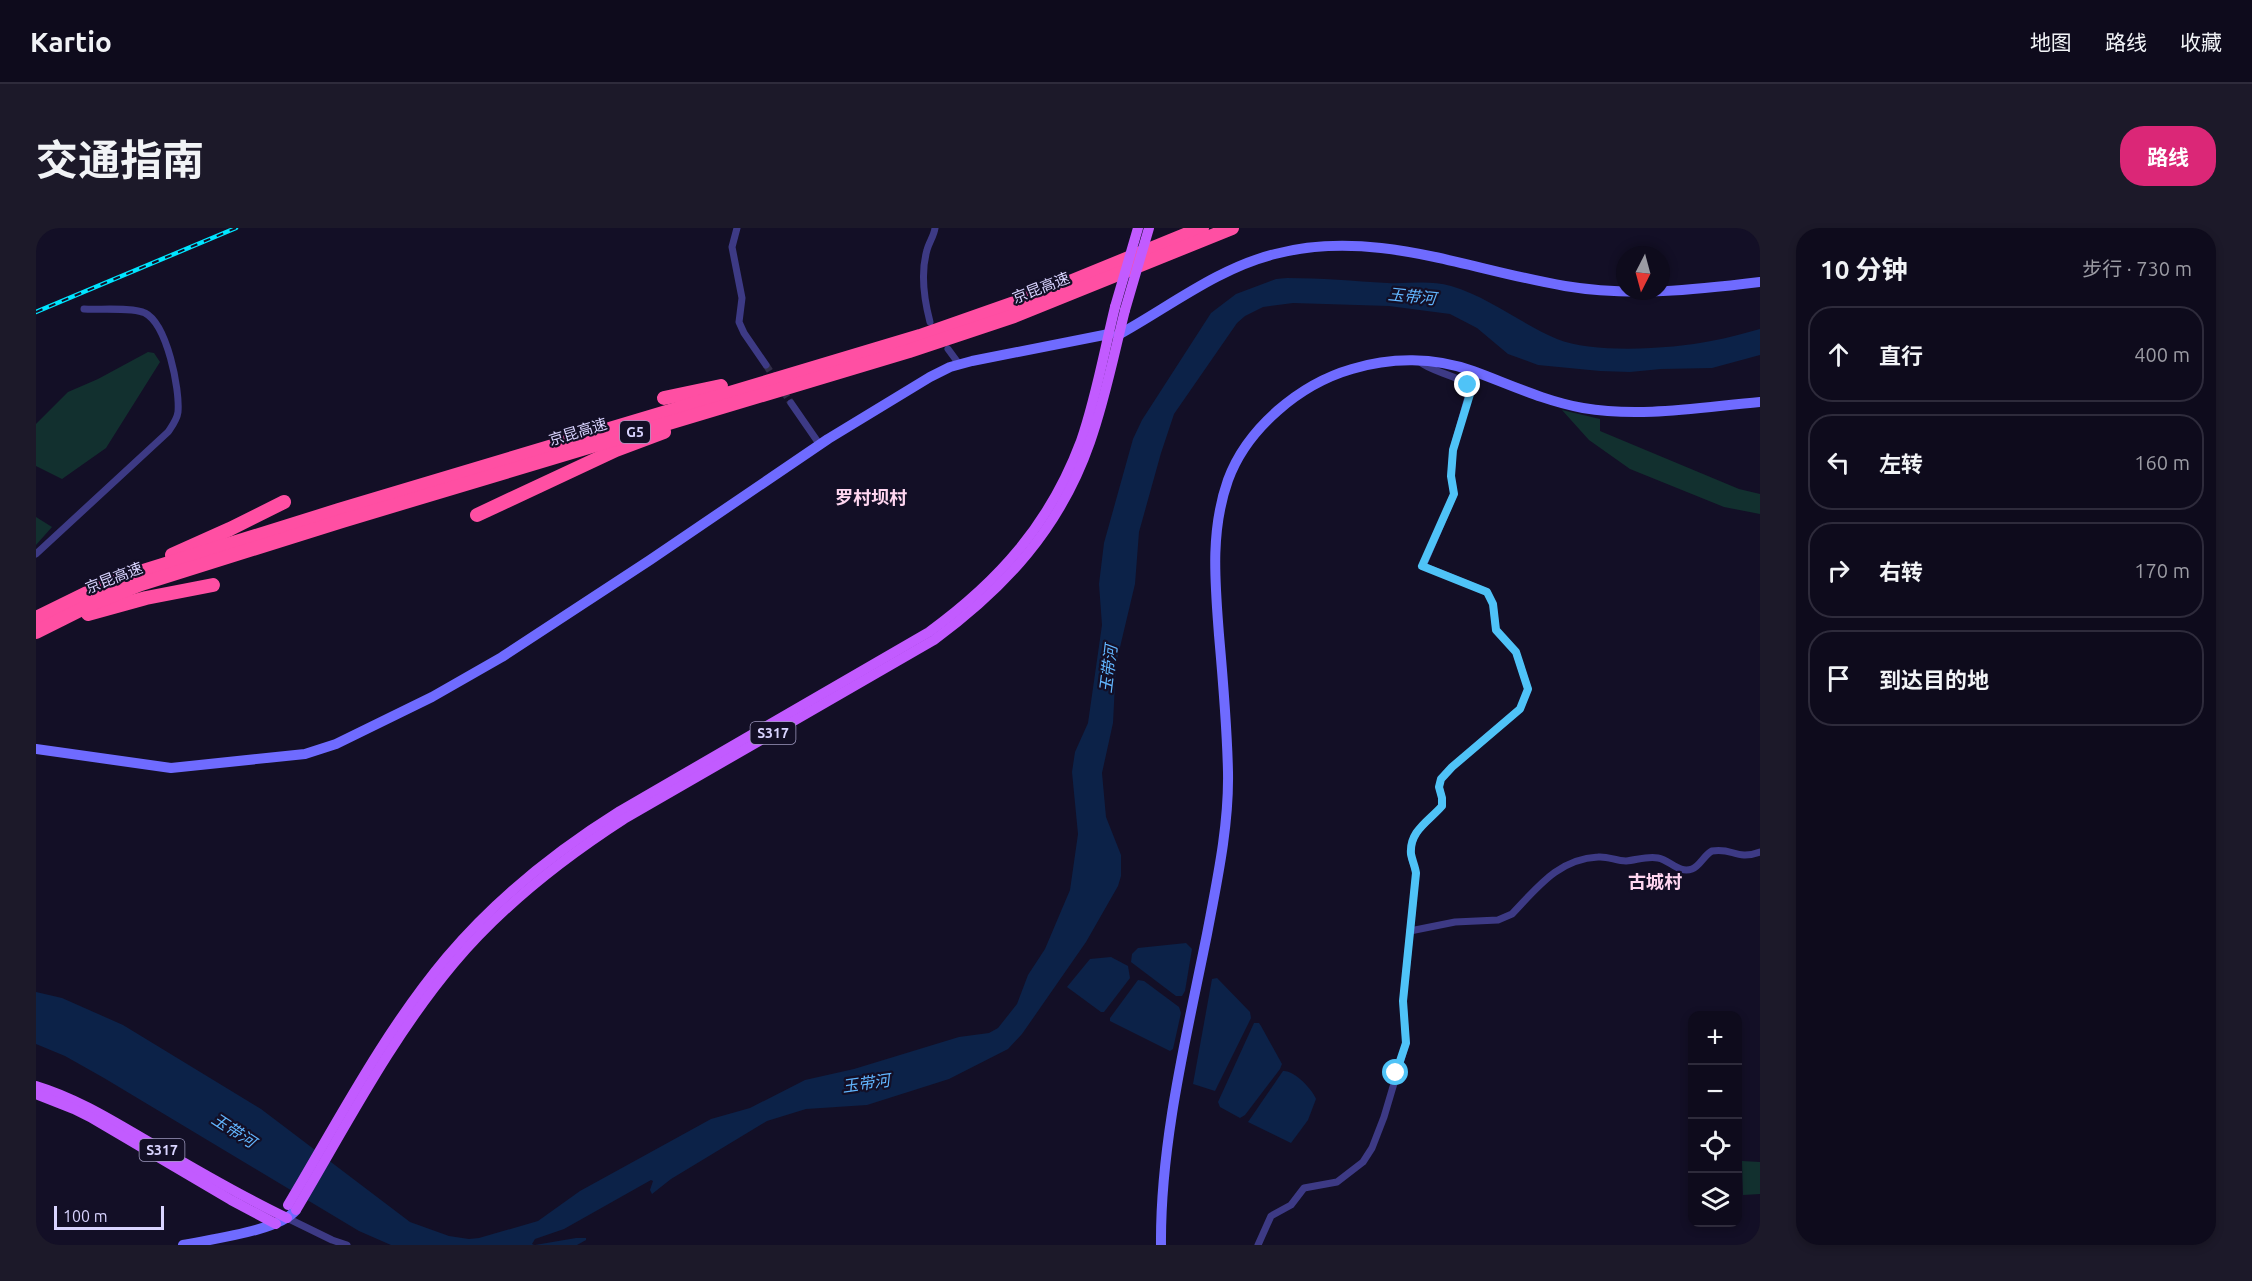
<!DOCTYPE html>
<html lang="zh">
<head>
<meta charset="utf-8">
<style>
  :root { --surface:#0e0b1c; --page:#1c1929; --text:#f1f3f6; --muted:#9b9ba3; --line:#2e2b3b; --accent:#db2777 }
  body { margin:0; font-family:Ubuntu,"Noto Sans SC",sans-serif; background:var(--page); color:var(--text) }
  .controls { position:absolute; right:18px; bottom:18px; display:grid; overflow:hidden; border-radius:12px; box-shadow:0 3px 9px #0003 }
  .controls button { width:54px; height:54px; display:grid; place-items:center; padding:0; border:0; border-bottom:2px solid var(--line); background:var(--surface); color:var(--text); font:30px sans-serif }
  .compass { position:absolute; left:1580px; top:18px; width:54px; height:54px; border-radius:50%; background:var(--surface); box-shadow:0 3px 9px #0003; rotate:186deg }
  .scale { position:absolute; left:18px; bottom:15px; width:110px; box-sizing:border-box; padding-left:6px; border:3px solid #d9d4ff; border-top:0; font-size:16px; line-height:21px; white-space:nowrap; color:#d9d4ff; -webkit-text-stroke:4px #130f26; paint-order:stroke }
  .stop { position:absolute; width:18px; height:18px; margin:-14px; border:4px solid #4fc3f7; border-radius:50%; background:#fff }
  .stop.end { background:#4fc3f7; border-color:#fff; box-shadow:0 2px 6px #0008 }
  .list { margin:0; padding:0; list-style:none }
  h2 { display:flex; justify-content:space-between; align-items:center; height:78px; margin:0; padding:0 24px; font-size:26px }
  h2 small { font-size:20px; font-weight:400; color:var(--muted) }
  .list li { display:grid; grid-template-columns:39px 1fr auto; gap:18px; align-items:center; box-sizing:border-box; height:96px; margin:0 12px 12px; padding:0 12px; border:2px solid var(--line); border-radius:24px }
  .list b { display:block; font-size:22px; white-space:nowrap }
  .list em { font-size:20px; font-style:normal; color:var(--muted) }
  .icon { flex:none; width:33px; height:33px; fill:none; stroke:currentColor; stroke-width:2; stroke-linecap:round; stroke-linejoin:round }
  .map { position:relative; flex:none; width:1724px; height:1017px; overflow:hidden; border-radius:24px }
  header { display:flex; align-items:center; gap:36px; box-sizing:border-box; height:84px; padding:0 30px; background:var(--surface); border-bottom:2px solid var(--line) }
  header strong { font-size:28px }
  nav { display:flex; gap:33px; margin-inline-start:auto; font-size:21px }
  .intro { display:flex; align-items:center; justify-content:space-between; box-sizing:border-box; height:144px; padding:0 36px }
  h1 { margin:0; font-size:42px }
  .button { padding:15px 27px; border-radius:24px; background:var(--accent); color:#fff; font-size:21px; font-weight:700 }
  main { display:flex; gap:36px; padding:0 36px }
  aside { flex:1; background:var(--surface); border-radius:24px; box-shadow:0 3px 9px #0003 }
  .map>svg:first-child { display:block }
</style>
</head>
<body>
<header>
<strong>Kartio</strong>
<nav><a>地图</a><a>路线</a><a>收藏</a></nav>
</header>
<div class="intro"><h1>交通指南</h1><a class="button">路线</a></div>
<main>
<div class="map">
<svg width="1724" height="1017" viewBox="0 0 1724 1017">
  <rect width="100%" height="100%" fill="#130f26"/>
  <!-- green -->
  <g fill="#12302f">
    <path d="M112,124L118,125L124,134L70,220L26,251L0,238V196L32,164L62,151Z"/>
    <path d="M1526,182L1564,191V203L1703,261L1724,266V286L1688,279L1594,241L1553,212Z"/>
    <path d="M0,289L16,299L0,317Z"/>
    <path d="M1706,933L1724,934V966L1707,967Z"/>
  </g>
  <!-- water -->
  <g fill="#0c2248">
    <path d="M1251,50C1285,50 1318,53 1351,55C1373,56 1394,52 1415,58C1453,69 1485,96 1521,111C1558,126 1636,121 1675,113C1692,110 1708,105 1724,101V127L1676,140L1625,141L1594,144L1564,143L1502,137L1472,126L1441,100L1414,86L1353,78L1257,75L1227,79L1209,88L1201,95L1138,186L1125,225L1103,304L1099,356L1080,436L1077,495L1066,545L1070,589L1085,627V648L1082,658L1050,714L986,806L972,821L913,851L831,877L770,881L731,893L635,951L616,966L614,962L617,953L615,952L528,1001L499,1011L496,1016L498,1017H355L323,1003L68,850L29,828L0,816V764L26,770L87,797L225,881L374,994L413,1008L433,1011L443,1010L502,993L544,963L675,891L714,880L769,852L818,841L923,809L953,805L962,800L981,776L992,747L1009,721L1034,662L1042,606L1036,544L1039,524L1052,495L1066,397L1063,356L1068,315L1097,211L1106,192L1175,85L1200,66L1240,51Z"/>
    <path d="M1150,715L1156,721L1149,763L1146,768H1140L1095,734L1096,726L1102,720Z"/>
    <path d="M1075,729L1092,738L1094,750L1068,784H1065L1031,759L1054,731Z"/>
    <path d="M1181,750L1214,784L1215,790L1179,863L1157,856L1176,751Z"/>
    <path d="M1102,752L1108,753L1143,779L1145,785L1137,821L1134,823L1074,793V790Z"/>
    <path d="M1218,795H1223L1225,798L1246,836L1244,841L1209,887L1204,890L1184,879L1182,874Z"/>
    <path d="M1247,843C1258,842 1276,861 1280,871L1272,892L1255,915L1212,894Z"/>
    <path d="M540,1010H550V1012L541,1017H499Z"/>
  </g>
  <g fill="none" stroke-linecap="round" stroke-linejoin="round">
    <!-- street-tunnel -->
    <path stroke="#312d47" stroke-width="7" stroke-dasharray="7 3.5" stroke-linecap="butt" d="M730,137L755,175"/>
    <!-- street -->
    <g stroke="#3d3a85" stroke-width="7">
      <path d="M701,0L696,19L706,70L703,94L708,105L730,137"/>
      <path d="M894,94C888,71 884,46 891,22C893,14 898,8 899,0"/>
      <path d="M912,121L923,136"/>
      <path d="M755,175L784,217"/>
      <path d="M0,326L132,204C136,198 141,192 142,184C144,161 131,96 109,85C98,79 62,82 48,81"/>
      <path d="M1374,703L1419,694L1462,692L1476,686C1501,660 1522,631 1562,629C1572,628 1580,633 1590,633C1601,632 1611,628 1622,630C1634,632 1643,646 1656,641C1664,638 1668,627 1676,623C1697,619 1700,633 1724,624"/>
      <path d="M251,990L296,1012L311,1017"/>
      <path d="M1222,1017L1235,988L1255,977L1268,960L1301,954L1327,934L1336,920L1348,889L1370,815L1367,773L1380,645C1379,638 1375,632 1375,626C1373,602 1394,594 1406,578V570L1403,559L1405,551L1416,539L1484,481L1492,461L1480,424L1460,402L1457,376L1451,364L1387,338L1418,266L1415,248L1417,222L1434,162C1429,148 1396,145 1384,134"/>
    </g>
    <!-- secondary -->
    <g stroke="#6f6bff" stroke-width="10">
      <path d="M1082,107C1133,79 1182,40 1239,26C1338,0 1433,42 1529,58C1595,69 1659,62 1724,54"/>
      <path d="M0,521L135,540L269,526L300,516L396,469L466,429L614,332L792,211L894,149L914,139L936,133L1073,106"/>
      <path d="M147,1017C175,1011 243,1003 260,982"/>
      <path d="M1125,1017C1124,915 1151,806 1171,706C1181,653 1193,598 1192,544C1191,498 1187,452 1183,407C1179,354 1174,303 1192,252C1211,200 1264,156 1316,141C1355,129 1398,129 1437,143C1473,156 1508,173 1547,180C1605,190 1666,179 1724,174"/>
    </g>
    <!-- primary -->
    <g stroke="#c25bff" stroke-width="10">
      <path d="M0,858C43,871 80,895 118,917C162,943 205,968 251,990"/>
      <path d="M0,866L38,881L54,889L195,972L240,996"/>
      <path d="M252,977C302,893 348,804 411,729C460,671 520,623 584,583L893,404C963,353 1014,296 1045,213C1060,170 1068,124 1079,79"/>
      <path d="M260,982C310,898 355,810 418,735C466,678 526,631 588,591L898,412C970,359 1024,300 1054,214C1069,172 1078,126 1089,82"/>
    </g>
    <!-- highway -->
    <g stroke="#ff4fa3" stroke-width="14">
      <path d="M628,170L685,158"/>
      <path d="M441,287L580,222L628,204"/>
      <path d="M136,327L194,301L248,274"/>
      <path d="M52,386L110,370L177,357"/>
      <path d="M0,390L53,364L101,345L303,282L884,108L1012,63L1166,0"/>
      <path d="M0,404L58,375L105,356L306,293L873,123L978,88L1196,0"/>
    </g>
    <defs>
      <path id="rail" d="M0,84L200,0"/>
    </defs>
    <!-- rail casing -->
    <use href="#rail" stroke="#00e5ff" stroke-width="4.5"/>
    <!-- rail -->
    <use href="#rail" stroke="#130f26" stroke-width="2" stroke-dasharray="7" stroke-linecap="butt"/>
    <!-- primary-bridge -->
    <g stroke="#c25bff" stroke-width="10">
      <path d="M1079,79L1102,0"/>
      <path d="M1089,82L1113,0"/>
    </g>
  </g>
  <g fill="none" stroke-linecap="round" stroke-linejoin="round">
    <!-- route -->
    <path stroke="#4fc3f7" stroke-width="8" d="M1360,845L1370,815L1367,773L1380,645C1379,638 1376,632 1375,626C1373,603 1393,593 1406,578V570L1403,559L1405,551L1416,539L1484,481L1492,461L1480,424L1460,402L1457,376L1451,364L1386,338L1418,266L1415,248L1417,222L1434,166L1432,157"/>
  </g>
  <g text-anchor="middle" stroke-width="4.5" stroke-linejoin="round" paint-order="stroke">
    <!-- shield labels -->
    <g fill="#130f26" stroke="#9e99be" stroke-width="1.5">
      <rect x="584" y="193" width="30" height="22" rx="4.5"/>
      <rect x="714.5" y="494" width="45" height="22" rx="4.5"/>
      <rect x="103.5" y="911" width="45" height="22" rx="4.5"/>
    </g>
    <g font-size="14" font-weight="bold" fill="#d9d4ff">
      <text x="599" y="209">G5</text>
      <text x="737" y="510">S317</text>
      <text x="126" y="927">S317</text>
    </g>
    <!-- street labels -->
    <g font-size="15" fill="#d9d4ff" stroke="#130f26">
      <text transform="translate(1005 60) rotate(-21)" y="5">京昆高速</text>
      <text transform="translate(542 204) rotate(-17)" y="5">京昆高速</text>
      <text transform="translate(78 350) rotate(-21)" y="5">京昆高速</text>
    </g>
    <!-- water labels -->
    <g font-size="16" font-style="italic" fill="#62b6ff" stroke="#130f26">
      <text transform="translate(1376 68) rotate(6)" y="6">玉带河</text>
      <text transform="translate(1072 441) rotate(-83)" y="6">玉带河</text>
      <text transform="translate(830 855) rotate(-8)" y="6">玉带河</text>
      <text transform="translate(198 902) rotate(33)" y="6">玉带河</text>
    </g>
    <!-- quarter labels -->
    <g font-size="18" font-weight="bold" fill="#ffd6f0" stroke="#130f26">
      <text x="835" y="276">罗村坝村</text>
      <text x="1619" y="660">古城村</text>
    </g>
  </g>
</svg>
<div class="controls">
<button>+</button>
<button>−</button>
<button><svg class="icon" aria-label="locate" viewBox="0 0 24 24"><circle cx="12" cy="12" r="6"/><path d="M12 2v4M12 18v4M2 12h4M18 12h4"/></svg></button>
<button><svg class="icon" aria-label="layers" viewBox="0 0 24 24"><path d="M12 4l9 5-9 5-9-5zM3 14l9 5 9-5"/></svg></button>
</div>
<svg class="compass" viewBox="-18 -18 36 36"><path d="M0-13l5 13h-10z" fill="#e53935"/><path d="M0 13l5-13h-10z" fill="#9b9ba3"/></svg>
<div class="scale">100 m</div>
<div class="stop" style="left:1360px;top:845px"></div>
<div class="stop end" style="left:1432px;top:157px"></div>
</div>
<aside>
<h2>10 分钟<small>步行 · 730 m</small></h2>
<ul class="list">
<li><svg class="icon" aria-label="ahead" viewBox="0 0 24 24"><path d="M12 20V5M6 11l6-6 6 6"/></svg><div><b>直行</b></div><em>400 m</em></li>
<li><svg class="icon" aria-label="left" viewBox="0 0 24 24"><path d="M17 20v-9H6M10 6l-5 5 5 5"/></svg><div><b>左转</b></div><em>160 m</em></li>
<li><svg class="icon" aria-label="right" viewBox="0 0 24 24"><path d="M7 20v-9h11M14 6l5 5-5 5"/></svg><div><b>右转</b></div><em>170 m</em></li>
<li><svg class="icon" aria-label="arrive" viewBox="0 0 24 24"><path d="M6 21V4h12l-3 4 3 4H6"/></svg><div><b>到达目的地</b></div></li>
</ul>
</aside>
</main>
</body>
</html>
